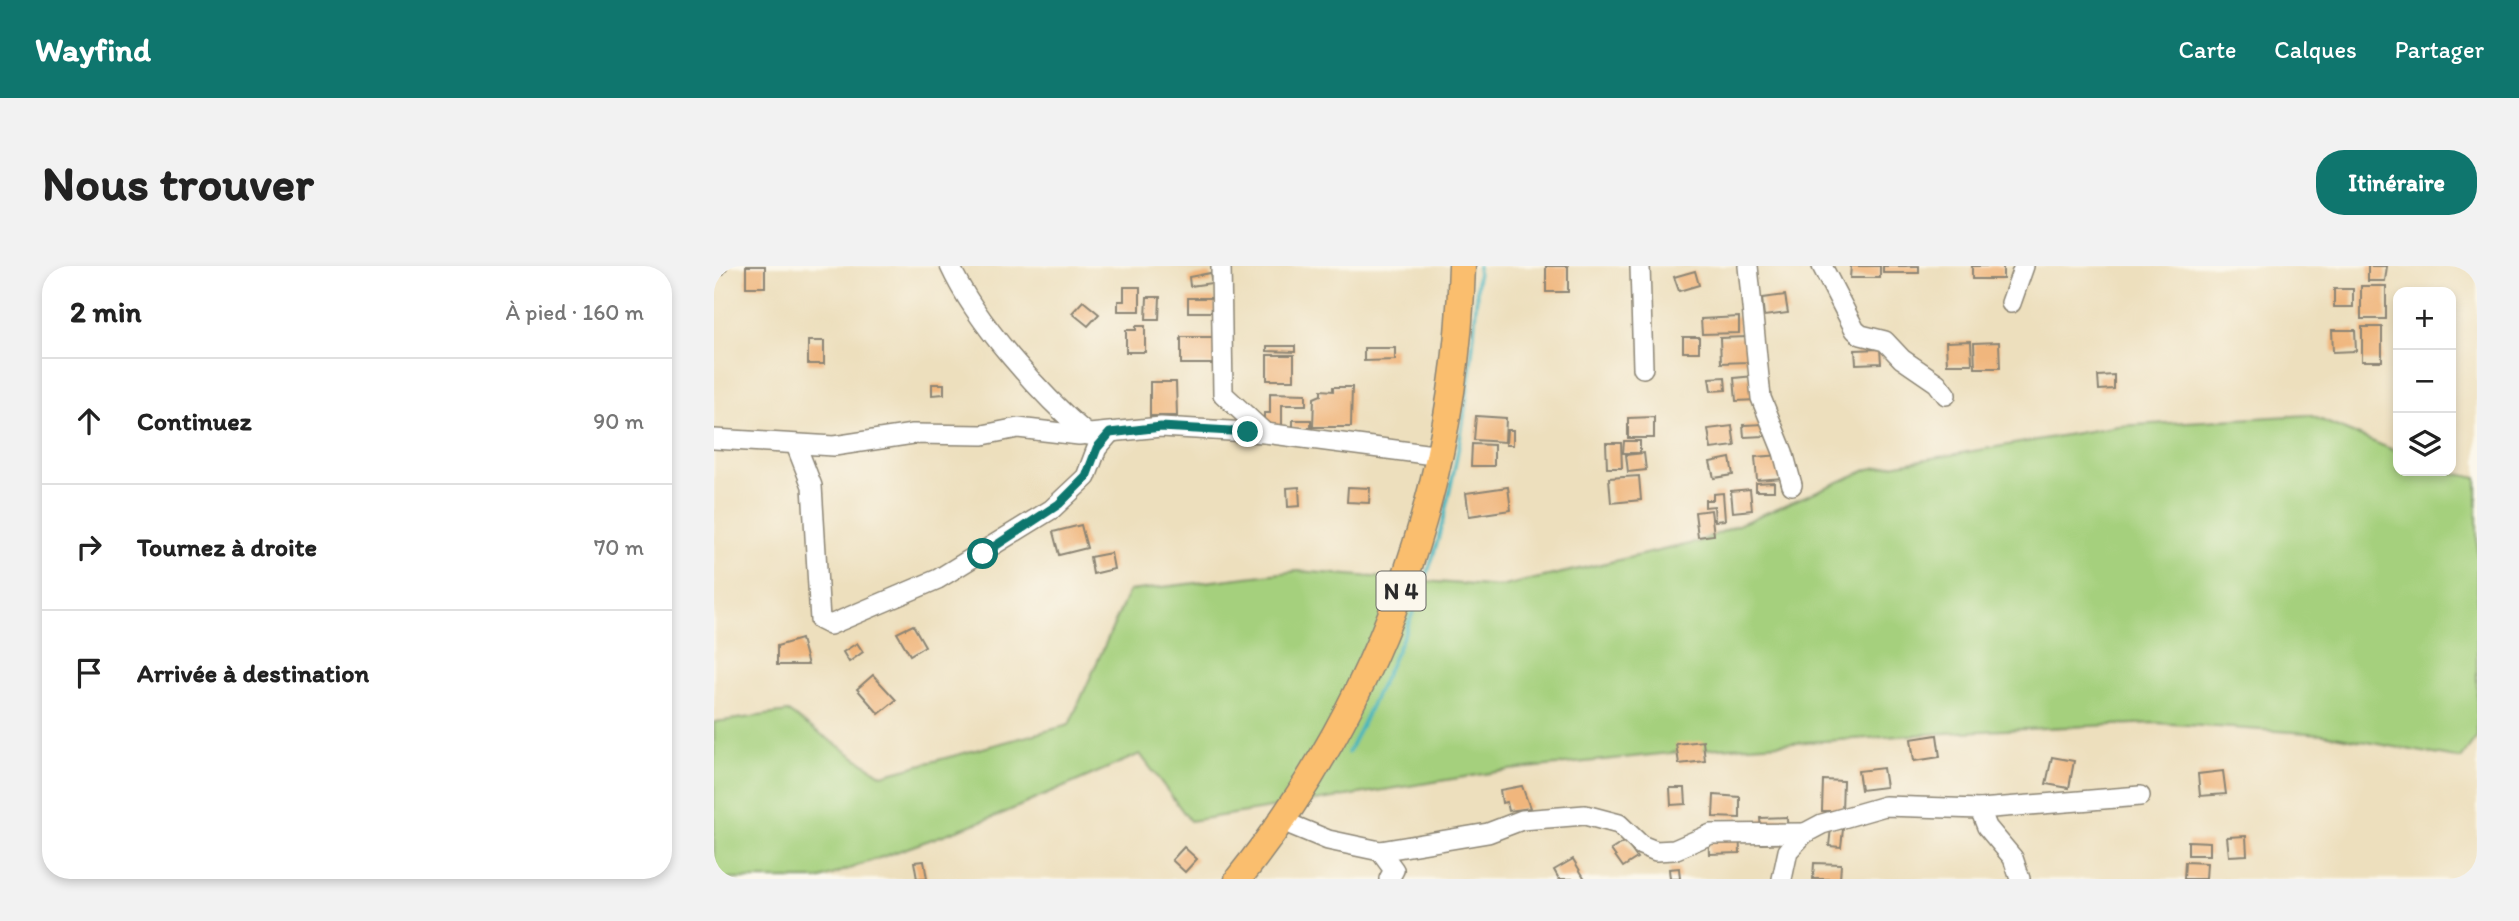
<!DOCTYPE html>
<html lang="fr">
<head>
<meta charset="utf-8">
<style>
  :root { --surface:#fff; --page:#f2f2f2; --text:#222; --muted:#767676; --line:#e0e0e0; --accent:#0f766e }
  body { margin:0; font-family:Itim,sans-serif; background:var(--page); color:var(--text) }
  .controls { position:absolute; right:21px; top:21px; display:grid; overflow:hidden; border-radius:14px; box-shadow:0 4px 10px #0003 }
  .controls button { width:63px; height:63px; display:grid; place-items:center; padding:0; border:0; border-bottom:2px solid var(--line); background:var(--surface); color:var(--text); font:35px sans-serif }
  .stop { position:absolute; width:21px; height:21px; margin:-16px; border:5px solid #0f766e; border-radius:50%; background:#fff }
  .stop.end { background:#0f766e; border-color:#fff; box-shadow:0 2px 7px #0008 }
  .list { margin:0; padding:0; list-style:none }
  h2 { display:flex; justify-content:space-between; align-items:center; height:91px; margin:0; padding:0 28px; font-size:30px }
  h2 small { font-size:23px; font-weight:400; color:var(--muted) }
  .list li { display:grid; grid-template-columns:46px 1fr auto; gap:21px; align-items:center; box-sizing:border-box; height:126px; padding:0 28px; border-top:2px solid var(--line) }
  .list b { display:block; font-size:26px; white-space:nowrap }
  .list em { font-size:23px; font-style:normal; color:var(--muted) }
  .icon { flex:none; width:38px; height:38px; fill:none; stroke:currentColor; stroke-width:2; stroke-linecap:round; stroke-linejoin:round }
  .map { position:relative; flex:none; width:1763px; height:613px; overflow:hidden; border-radius:28px }
  header { display:flex; align-items:center; gap:42px; box-sizing:border-box; height:98px; padding:0 35px; background:var(--accent); color:#fff }
  header strong { font-size:33px }
  nav { display:flex; gap:38px; margin-inline-start:auto; font-size:24px }
  .intro { display:flex; align-items:center; justify-content:space-between; box-sizing:border-box; height:168px; padding:0 42px }
  h1 { margin:0; font-size:49px }
  .button { padding:18px 32px; border-radius:28px; background:var(--accent); color:#fff; font-size:24px; font-weight:700 }
  main { display:flex; gap:42px; padding:0 42px }
  aside { flex:1; background:var(--surface); border-radius:28px; box-shadow:0 4px 10px #0003 }
  .map>svg:first-child { display:block }
</style>
</head>
<body>
<header>
<strong>Wayfind</strong>
<nav><a>Carte</a><a>Calques</a><a>Partager</a></nav>
</header>
<div class="intro"><h1>Nous trouver</h1><a class="button">Itinéraire</a></div>
<main>
<aside>
<h2>2 min<small>À pied · 160 m</small></h2>
<ul class="list">
<li><svg class="icon" aria-label="ahead" viewBox="0 0 24 24"><path d="M12 20V5M6 11l6-6 6 6"/></svg><div><b>Continuez</b></div><em>90 m</em></li>
<li><svg class="icon" aria-label="right" viewBox="0 0 24 24"><path d="M7 20v-9h11M14 6l5 5-5 5"/></svg><div><b>Tournez à droite</b></div><em>70 m</em></li>
<li><svg class="icon" aria-label="arrive" viewBox="0 0 24 24"><path d="M6 21V4h12l-3 4 3 4H6"/></svg><div><b>Arrivée à destination</b></div></li>
</ul>
</aside>
<div class="map">
<svg width="1763" height="613" viewBox="0 0 1763 613">
  <rect width="100%" height="100%" fill="#fbf7ec"/>
  <filter id="ink" filterUnits="userSpaceOnUse"><feTurbulence type="fractalNoise" baseFrequency=".0143" numOctaves="2"/><feDisplacementMap in="SourceGraphic" scale="14" xChannelSelector="R" yChannelSelector="G"/><feConvolveMatrix kernelMatrix="1 2 1 2 8 2 1 2 1" color-interpolation-filters="sRGB"/></filter>
  <filter id="wash" filterUnits="userSpaceOnUse"><feTurbulence type="fractalNoise" baseFrequency=".00686" numOctaves="4" result="noise"/><feDisplacementMap in="SourceGraphic" scale="28" xChannelSelector="R" yChannelSelector="G"/><feGaussianBlur stdDeviation="1.57" result="paint"/><feColorMatrix in="noise" values="0 0 0 0 0 0 0 0 0 0 0 0 0 0 0 0 0 1.4 0 .05"/><feComposite in="paint" operator="in"/></filter>
  <g filter="url(#wash)">
    <rect width="100%" height="100%" fill="#eddfbd"/>
    <!-- green -->
    <path fill="#a5d07d" stroke="#687e54" stroke-width="2" d="M1595,149L1684,186V205H1728L1763,212V471L1747,493L1609,468L1442,457L1247,466L1004,482L795,504L476,555L426,488L285,549L107,613H0V456L74,446L168,509L355,459L415,325L584,305L786,321L984,276L1155,203L1404,160Z"/>
    <g fill="none" stroke-linecap="round" stroke-linejoin="round">
      <!-- stream -->
      <path stroke="#46b5be" stroke-width="3.5" d="M634,487C669,415 707,341 727,262C749,176 761,89 764,0"/>
    </g>
    <g id="blocks">
      <!-- building -->
      <g fill="#f0b67d">
        <rect x="32" y="0" width="19" height="21"/>
        <rect x="832" y="0" width="22" height="26"/>
        <path d="M1137,0H1166V12H1136Z"/>
        <rect x="1169" y="0" width="36" height="7"/>
        <rect x="1258" y="0" width="31" height="13"/>
        <path d="M1654,0H1673L1671,15H1654Z"/>
        <path d="M981,5L985,19L965,25L960,11Z"/>
        <path d="M496,7L498,17L476,20L475,11Z"/>
        <rect x="1647" y="20" width="25" height="33"/>
        <path d="M410,21H426V45H404V35H410Z"/>
        <rect x="1620" y="23" width="19" height="18"/>
        <path d="M1071,29L1074,47L1050,50L1048,32Z"/>
        <path d="M433,31H446L445,53H432Z"/>
        <rect x="474" y="32" width="27" height="14"/>
        <path d="M369,35L385,48L374,60L358,47Z"/>
        <path d="M1025,51V67L988,68L987,53Z"/>
        <path d="M422,60H431V86H412V64H422Z"/>
        <rect x="1648" y="61" width="20" height="34"/>
        <path d="M1618,64H1641L1642,85L1619,86Z"/>
        <path d="M467,71H503L504,98H467Z"/>
        <rect x="969" y="71" width="16" height="15"/>
        <path d="M1033,71L1034,96L1007,97L1006,72Z"/>
        <rect x="94" y="75" width="16" height="23"/>
        <path d="M1257,75L1258,98H1233L1232,76Z"/>
        <path d="M1285,76L1286,102H1261L1260,77Z"/>
        <path d="M553,80H581V86L553,85Z"/>
        <path d="M650,82H681V94L650,95Z"/>
        <path d="M1166,83L1167,97L1142,98L1141,84Z"/>
        <rect x="553" y="89" width="27" height="25"/>
        <path d="M1400,109V123L1385,124L1384,110Z"/>
        <path d="M1040,110L1042,134L1022,135L1020,112Z"/>
        <path d="M1011,111L1012,124L997,125L995,112Z"/>
        <path d="M436,116H462L463,150H436Z"/>
        <path d="M218,118H230V128L218,129Z"/>
        <path d="M619,121H638L637,161H599L600,132L607,129V124L619,125Z"/>
        <path d="M556,127L592,128V139H568V160H550V147H556Z"/>
        <path d="M762,150L792,152L791,176L760,174Z"/>
        <path d="M940,151V172H914V152Z"/>
        <rect x="579" y="154" width="18" height="8"/>
        <path d="M1051,158V170L1030,171L1029,159Z"/>
        <path d="M1018,160L1021,180L997,183L994,163Z"/>
        <path d="M793,164H799V179H792Z"/>
        <path d="M910,175H926V187H909Z"/>
        <path d="M892,177H907L908,202H893Z"/>
        <path d="M758,178L780,179V200H757Z"/>
        <path d="M930,187L932,204L914,206L912,189Z"/>
        <path d="M1068,189L1070,212L1043,214L1041,191Z"/>
        <path d="M1016,192L1019,209L1000,212L996,196Z"/>
        <path d="M925,210L927,234L897,237L895,212Z"/>
        <path d="M1060,216V225H1042V217Z"/>
        <path d="M585,221L586,240L574,241L573,222Z"/>
        <path d="M634,221L656,222L655,237L633,236Z"/>
        <path d="M794,221L797,244L755,250L752,227Z"/>
        <path d="M1036,223L1038,244L1019,246L1017,225Z"/>
        <path d="M1009,227L1011,254L1001,255L1000,240L991,241V234H999V228Z"/>
        <path d="M997,244L1000,269L984,271L981,246Z"/>
        <path d="M367,259L373,282L345,289L339,266Z"/>
        <path d="M397,287L400,303L379,308L376,291Z"/>
        <path d="M199,359L211,380L196,389L183,367Z"/>
        <path d="M87,373L94,399H63V380Z"/>
        <path d="M143,377L149,386L135,396L129,386Z"/>
        <path d="M159,409L182,434L165,448L143,423Z"/>
        <path d="M1223,469L1226,491L1200,495L1197,473Z"/>
        <path d="M989,475L991,495L965,498L962,478Z"/>
        <path d="M1338,491L1360,495L1355,522L1332,518Z"/>
        <path d="M1169,502L1172,521L1147,524L1144,505Z"/>
        <path d="M1509,505L1512,528L1486,530L1484,508Z"/>
        <path d="M1109,514L1129,515L1128,545H1108Z"/>
        <path d="M808,520L816,542L795,545L793,536L788,537L786,524Z"/>
        <path d="M956,522H971L972,538L957,539Z"/>
        <path d="M1000,529L1026,531V552L999,551Z"/>
        <path d="M1073,551L1074,577L1048,578L1046,552Z"/>
        <path d="M1025,560L1026,587L995,588L994,561Z"/>
        <path d="M1117,562L1129,563L1127,581L1115,580Z"/>
        <path d="M1532,570L1533,589L1515,590L1513,571Z"/>
        <path d="M911,575L923,592L909,601L897,584Z"/>
        <path d="M1474,575L1496,576V589H1474Z"/>
        <path d="M470,581L483,593L471,606L458,594Z"/>
        <path d="M859,593L871,613H845L840,604Z"/>
        <path d="M210,595L213,613H203L200,596Z"/>
        <path d="M1471,596L1493,597L1492,613H1470Z"/>
        <path d="M1100,597L1127,598L1126,613H1099Z"/>
        <path d="M965,602L966,613H956L955,603Z"/>
      </g>
    </g>
  </g>
  <g filter="url(#ink)">
    <use href="#blocks" fill-opacity="0" stroke="#8c8574" stroke-width="2"/>
    <g fill="none" stroke-linecap="round" stroke-linejoin="round">
      <defs>
        <g id="minor">
          <path d="M236,0C262,57 326,128 374,169"/>
          <path d="M507,0L509,128L551,167"/>
          <path d="M926,0L929,102"/>
          <path d="M1034,0L1047,132L1069,186L1078,219"/>
          <path d="M1108,0L1141,64L1147,69L1171,75L1188,93L1223,117L1232,129"/>
          <path d="M0,1L3,0"/>
          <path d="M1297,37L1310,0"/>
          <path d="M0,173L120,180L199,168L269,169L304,162L365,169L447,161L551,167L727,190"/>
          <path d="M82,179L98,220L106,354L116,359L224,313L338,243L372,211L383,182L396,167"/>
          <path d="M1266,543L1273,561L1299,592L1306,613"/>
          <path d="M568,555L614,574L666,585L774,567L808,554L871,549L905,558L927,579L942,585L960,584L997,568L1091,567"/>
          <path d="M666,585L680,604L675,613"/>
          <path d="M1068,613L1074,585L1091,567L1108,558L1171,540L1266,543L1426,530"/>
        </g>
        <path id="highway" d="M524,613C664,438 742,224 748,0"/>
      </defs>
      <!-- minor casing -->
      <use href="#minor" stroke="#8c8574" stroke-width="22"/>
      <!-- highway casing -->
      <use href="#highway" stroke="#8c8574" stroke-width="29"/>
      <!-- minor -->
      <use href="#minor" stroke="#fff" stroke-width="19"/>
      <!-- highway -->
      <use href="#highway" stroke="#fabe6e" stroke-width="26"/>
    </g>
  </g>
  <g fill="none" stroke-linecap="round" stroke-linejoin="round" filter="url(#ink)">
    <!-- route -->
    <path stroke="#0f766e" stroke-width="9" d="M269,288L345,238L372,211L383,182L396,167L447,161L534,166"/>
  </g>
  <g text-anchor="middle" stroke-width="5" stroke-linejoin="round" paint-order="stroke">
    <!-- shield labels -->
    <rect fill="#fbf7ec" stroke="#696865" stroke-width="2" x="662.5" y="305.5" width="49" height="39" rx="5"/>
    <g font-size="23" font-weight="bold" fill="#2b2b2b">
      <text x="687" y="333">N 4</text>
    </g>
  </g>
</svg>
<div class="controls">
<button>+</button>
<button>−</button>
<button><svg class="icon" aria-label="layers" viewBox="0 0 24 24"><path d="M12 4l9 5-9 5-9-5zM3 14l9 5 9-5"/></svg></button>
</div>
<div class="stop" style="left:269px;top:288px"></div>
<div class="stop end" style="left:534px;top:166px"></div>
</div>
</main>
</body>
</html>
